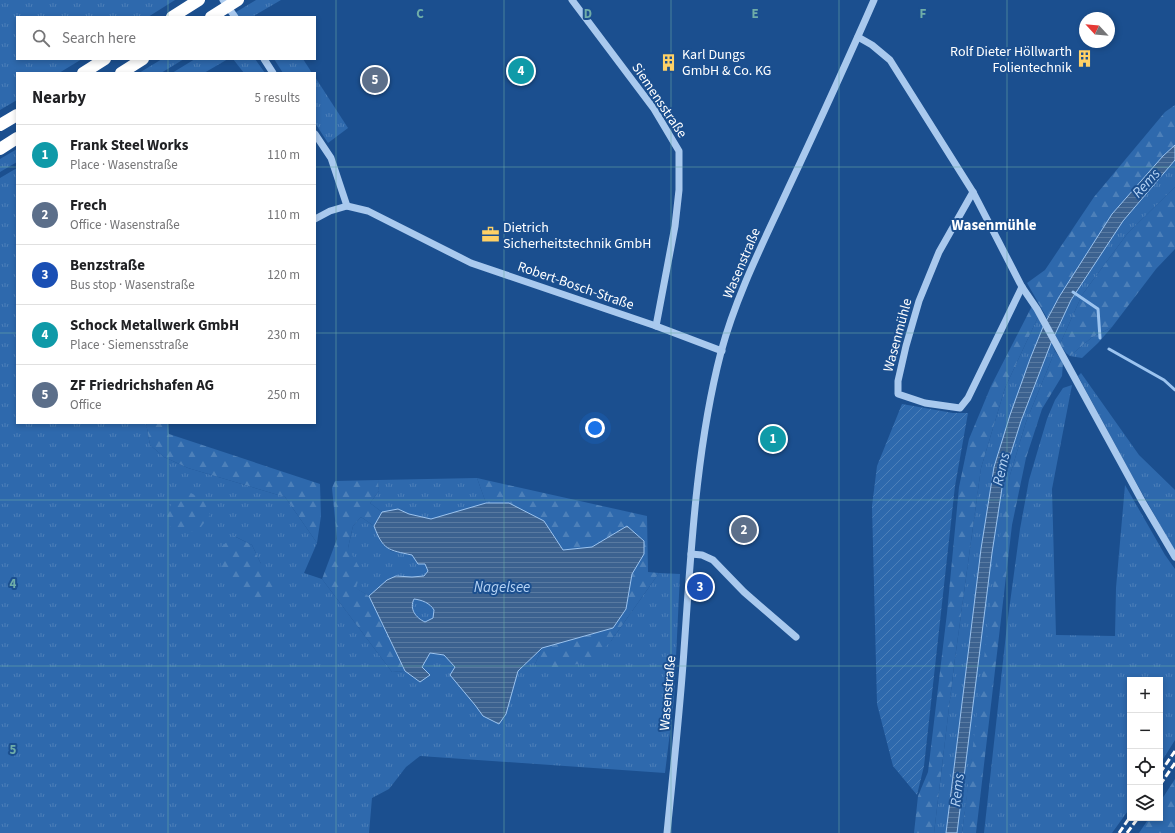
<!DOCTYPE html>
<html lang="en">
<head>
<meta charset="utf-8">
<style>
  :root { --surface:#fff; --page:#f6f6f6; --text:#202124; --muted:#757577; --line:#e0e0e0; --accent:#847042 }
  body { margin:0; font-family:"Source Sans 3",sans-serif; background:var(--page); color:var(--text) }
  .controls { position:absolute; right:12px; bottom:12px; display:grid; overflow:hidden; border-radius:0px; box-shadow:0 2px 6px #0003 }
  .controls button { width:36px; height:36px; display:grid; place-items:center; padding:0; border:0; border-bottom:1px solid var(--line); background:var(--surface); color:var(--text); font:20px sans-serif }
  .compass { position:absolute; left:1079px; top:12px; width:36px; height:36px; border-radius:50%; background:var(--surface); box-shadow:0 2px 6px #0003; rotate:296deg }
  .you { position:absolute; left:595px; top:428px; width:14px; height:14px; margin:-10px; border:3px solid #fff; border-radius:50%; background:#1a73e8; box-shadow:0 0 0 6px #1a73e833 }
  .badge { display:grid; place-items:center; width:26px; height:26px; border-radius:50%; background:var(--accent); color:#fff; font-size:13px; font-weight:700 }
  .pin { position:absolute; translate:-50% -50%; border:2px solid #fff; box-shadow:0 1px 4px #0006 }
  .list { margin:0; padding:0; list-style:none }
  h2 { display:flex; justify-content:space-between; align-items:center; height:52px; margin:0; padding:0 16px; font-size:17px }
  h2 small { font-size:13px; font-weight:400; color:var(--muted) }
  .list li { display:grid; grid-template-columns:26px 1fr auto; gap:12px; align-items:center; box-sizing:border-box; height:60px; padding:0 16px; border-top:1px solid var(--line) }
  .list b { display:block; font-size:15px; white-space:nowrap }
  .list p { margin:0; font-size:13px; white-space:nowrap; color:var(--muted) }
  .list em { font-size:13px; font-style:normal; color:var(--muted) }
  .icon { flex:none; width:22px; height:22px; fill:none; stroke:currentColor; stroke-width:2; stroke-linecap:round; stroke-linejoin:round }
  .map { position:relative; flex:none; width:1175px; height:833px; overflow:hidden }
  .search { position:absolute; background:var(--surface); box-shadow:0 2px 6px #0003; left:16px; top:16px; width:300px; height:44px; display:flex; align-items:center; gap:10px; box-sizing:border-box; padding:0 14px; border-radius:0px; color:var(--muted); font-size:15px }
  .panel { position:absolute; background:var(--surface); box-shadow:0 2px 6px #0003; left:16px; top:72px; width:300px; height:352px; border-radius:0px }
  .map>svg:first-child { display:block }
</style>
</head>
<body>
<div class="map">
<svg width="1175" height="833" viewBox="0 0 1175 833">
  <defs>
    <pattern id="grass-tufts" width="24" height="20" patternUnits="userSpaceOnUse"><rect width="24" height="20" fill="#2e69ad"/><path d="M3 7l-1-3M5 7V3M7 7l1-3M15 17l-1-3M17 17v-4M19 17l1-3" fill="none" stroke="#4d80b9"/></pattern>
    <pattern id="forest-firs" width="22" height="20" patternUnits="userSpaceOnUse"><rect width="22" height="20" fill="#2e69ad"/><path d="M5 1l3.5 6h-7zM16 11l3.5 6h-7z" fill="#4d80b9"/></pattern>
    <pattern id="garden-furrows" width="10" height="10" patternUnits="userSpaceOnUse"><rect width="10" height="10" fill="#2e69ad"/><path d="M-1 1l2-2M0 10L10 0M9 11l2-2" fill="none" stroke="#4d80b9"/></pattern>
    <pattern id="water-rules" width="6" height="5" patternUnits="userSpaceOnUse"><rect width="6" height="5" fill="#3c6290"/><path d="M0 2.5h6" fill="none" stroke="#597aa1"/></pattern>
  </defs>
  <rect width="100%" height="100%" fill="#1b4f8f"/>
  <!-- grass -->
  <g fill="url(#grass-tufts)" fill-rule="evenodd">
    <path d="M0,0H175L148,17H17V59H82L59,73H17V100L0,110Z"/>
    <path d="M256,0H281L252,17H228Z"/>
    <path d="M162,59H184L161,73H139Z"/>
    <path d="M195,59H228L204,73H172Z"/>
    <path d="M233,59H255L265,73H244Z"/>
    <path d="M274,59H303L312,73H283Z"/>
    <path d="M315,77L348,128L328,143L315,123Z"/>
    <path d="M17,149V162L0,172V159Z"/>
    <path d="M1175,160V187L1127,234L1082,295L1060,344L1055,334L1071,300L1123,221Z"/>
    <path d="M17,168V423H146L150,445L164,457L188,468L285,497L317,543L304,573L322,579L392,672L405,671L420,682L422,667L430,653L444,655L455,667L483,716L506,714L518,671L542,648L535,664L611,641L659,573L680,574L674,699L665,773L420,756L406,767L389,789L372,798L369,833H0V178ZM234,536L252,545L261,564Z"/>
    <path d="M1038,317L1043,327L1030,359L994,467L981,549L946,833H934L954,666L981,468L1005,388Z"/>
    <path d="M1112,327L1098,343L1082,358L1070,356L1091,338Z"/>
    <path d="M1051,342L1055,351L1026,422L1010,475L962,833H957L992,553L1004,475L1021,421Z"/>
    <path d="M1081,373L1139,455L1175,490V551L1129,470L1078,376Z"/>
    <path d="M1072,385L1052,489L1056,635L1115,636L1116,588L1125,485L1165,555L1175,569V740L1160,764V680H1130V808L1112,833H984L1007,625L1020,529L1029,480L1047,419L1055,400L1063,388Z"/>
    <path d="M477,478L486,503L431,519L409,514L398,509L382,512L370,503L379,491L378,480Z"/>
    <path d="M361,517L374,526L380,541L391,551L412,555L418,564H425L428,571L424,576L412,577L396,576L387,580L369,596L355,588L348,548L353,526Z"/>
    <path d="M414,599C423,600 430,603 434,610L433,618L425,622C416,618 409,609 414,599Z"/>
  </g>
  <!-- forest -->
  <g fill="url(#forest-firs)">
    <path d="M1175,105V145L1163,156L1112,214L1059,297L1047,318L1027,283L1045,270L1094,197L1165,112Z"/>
    <path d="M1175,187V249L1156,269L1112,327L1091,338L1070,356L1066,353L1060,344L1082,295L1127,234Z"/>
    <path d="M1032,306L1038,317L1005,388L981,468L954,666L934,833H914L918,796L928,772L947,613L959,487L969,439L991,386Z"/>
    <path d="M1055,351L1063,363L1062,376L1042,409L1026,458L1012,525L976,833H962L997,555L1010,475L1026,422Z"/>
    <path d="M146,423H168L169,434L320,484L321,516L317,543L285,497L188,468L164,457L150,445Z"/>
    <path d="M477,478L647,516L648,572L659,573L611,641L592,661L543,671L535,664L542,648L613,628L626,609L632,574L644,554L627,526L592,547L563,550L544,521L509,503H486Z"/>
    <path d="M378,480L379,491L370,503L382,512L374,526L361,517L353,526L348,548L361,570L356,588L369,596L405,671L392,672L322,579L337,539L332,488L335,481Z"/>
    <path d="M189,492L204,500L210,515L198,531L181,532L169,526L167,514L175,495Z"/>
    <path d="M234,536L252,545L261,564L274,579L271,598L257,602L240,594L221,565V547Z"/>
    <path d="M1175,779V833H1139L1149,818H1160V802Z"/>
  </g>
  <!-- garden -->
  <path fill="url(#garden-furrows)" d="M902,404L953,413H968L955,486L924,766L917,795L893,766L877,704L872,506L877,466Z"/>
  <!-- water -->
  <g fill="url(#water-rules)" stroke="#9cc4f0" fill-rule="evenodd">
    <path d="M1175,145V160L1123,221L1071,300L1051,343L1021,421L1004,475L992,553L957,833H946L981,549L994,467L1010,415L1030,359L1043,327L1059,297L1112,214L1163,156Z"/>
    <path d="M486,503H509L544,521L563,550L592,547L627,526L644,541V554L632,574L626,609L613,628L542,648L518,671L506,714L499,724L483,716L475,705L450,675L455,667L444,655L430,653L422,667L430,675L420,682L405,671L369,596L387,580L396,576L412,577L424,576L428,571L425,564H418L412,555C388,550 383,550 374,526L382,512L398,509L409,514L431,519ZM414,599C422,600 430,603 434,610L433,618L425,622C416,618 409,609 414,599Z"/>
  </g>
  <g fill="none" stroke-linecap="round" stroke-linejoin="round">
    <!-- stream -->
    <g stroke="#9cc4f0" stroke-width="3">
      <path d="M1073,292L1098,309L1100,338"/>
      <path d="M1109,349L1164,380L1175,390"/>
    </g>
    <!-- minor -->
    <g stroke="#a9c9ee" stroke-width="7">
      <path d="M223,0L235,17"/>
      <path d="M572,0L654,109L679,151V190L675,226L656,326"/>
      <path d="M858,37L872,45L890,60L973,192L1022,287L1037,309L1142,501L1175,557"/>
      <path d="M264,59L273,73"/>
      <path d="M315,134L331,158L347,206"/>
      <path d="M973,192L939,252L919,301L906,346L898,381V394L925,403L960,408L968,398L1022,287"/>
      <path d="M315,219L330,211L347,206L368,211L471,263L656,326L722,351"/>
      <path d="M691,554L702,555L713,560L744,592L796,637"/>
      <path d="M667,833C673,772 680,711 684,650C691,552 696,448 721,352C736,296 763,243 787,191C817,127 846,64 874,0"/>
    </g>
    <!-- highway -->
    <g stroke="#fff" stroke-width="12">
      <path d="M172,17L199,0"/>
      <path d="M211,17L238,0"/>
      <path d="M83,73L105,59"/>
      <path d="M121,73L143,59"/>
      <path d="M0,125L17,115"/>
      <path d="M0,149L17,138"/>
    </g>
    <!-- rail -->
    <g stroke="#fff" stroke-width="3" stroke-dasharray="7 3" stroke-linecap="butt">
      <path d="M1160,773L1175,751"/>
      <path d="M1160,785L1175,763"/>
      <path d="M1119,833L1130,817"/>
      <path d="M1127,833L1138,818"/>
    </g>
  </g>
  <!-- grid -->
  <path fill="none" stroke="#6fada8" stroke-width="1" stroke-opacity="0.55" d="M168,0V17M336,0V833M504,0V833M671,0V833M839,0V833M1007,0V833M168,59V73M0,167H17M315,167H1175M0,333H17M315,333H1175M168,423V833M0,500H1175M0,666H1175"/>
  <!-- icons -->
  <defs>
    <symbol id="building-bare" viewBox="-9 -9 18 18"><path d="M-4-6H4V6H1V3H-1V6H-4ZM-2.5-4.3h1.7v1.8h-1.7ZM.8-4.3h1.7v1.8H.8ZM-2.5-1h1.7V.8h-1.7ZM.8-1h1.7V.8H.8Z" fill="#ffd166" stroke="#1b4f8f" stroke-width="2.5" paint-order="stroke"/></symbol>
    <symbol id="office-bare" viewBox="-9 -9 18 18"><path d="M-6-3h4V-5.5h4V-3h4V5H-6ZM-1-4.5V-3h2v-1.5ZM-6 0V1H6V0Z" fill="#ffd166" stroke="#1b4f8f" stroke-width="2.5" paint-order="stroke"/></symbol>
  </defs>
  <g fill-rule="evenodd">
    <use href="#building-bare" x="1072" y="46" width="25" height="25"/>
    <use href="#building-bare" x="656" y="50" width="25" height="25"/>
    <use href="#office-bare" x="478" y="222" width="25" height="25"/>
  </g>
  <g text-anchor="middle" stroke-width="4" stroke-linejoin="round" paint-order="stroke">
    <!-- poi labels -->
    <g font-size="14" fill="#fff" stroke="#1b4f8f" text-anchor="start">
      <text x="1072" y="56" text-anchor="end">Rolf Dieter Höllwarth<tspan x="1072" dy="16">Folientechnik</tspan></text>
      <text x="682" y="59">Karl Dungs<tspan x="682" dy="16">GmbH &amp; Co. KG</tspan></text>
      <text x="503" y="232">Dietrich<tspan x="503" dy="16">Sicherheitstechnik GmbH</tspan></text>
    </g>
    <!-- street labels -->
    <g font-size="14" fill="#fff" stroke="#1b4f8f">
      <text transform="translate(660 100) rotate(56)" y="5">Siemensstraße</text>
      <text transform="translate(741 263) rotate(-67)" y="5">Wasenstraße</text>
      <text transform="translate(576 285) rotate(19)" y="5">Robert-Bosch-Straße</text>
      <text transform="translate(897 335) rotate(-75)" y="5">Wasenmühle</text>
      <text transform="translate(667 693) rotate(-85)" y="5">Wasenstraße</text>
    </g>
    <!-- water labels -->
    <g font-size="15" font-style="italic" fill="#b5d3f5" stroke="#1b4f8f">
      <text transform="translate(1146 183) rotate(-48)" y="5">Rems</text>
      <text transform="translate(1001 469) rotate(-77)" y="5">Rems</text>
      <text x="502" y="592">Nagelsee</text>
      <text transform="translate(957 790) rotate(-83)" y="5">Rems</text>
    </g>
    <!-- neighbourhood labels -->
    <g font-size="15" font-weight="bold" fill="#fff" stroke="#1b4f8f">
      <text x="994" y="230">Wasenmühle</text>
    </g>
  </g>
  <g font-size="13" text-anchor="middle" font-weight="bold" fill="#6fada8" stroke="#1b4f8f" stroke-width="4" stroke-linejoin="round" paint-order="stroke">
    <text x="420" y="18">C</text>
    <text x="588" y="18">D</text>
    <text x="755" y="18">E</text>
    <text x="923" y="18">F</text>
    <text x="13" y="588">4</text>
    <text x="13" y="754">5</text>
  </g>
</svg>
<div class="controls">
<button>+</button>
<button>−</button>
<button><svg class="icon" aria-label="locate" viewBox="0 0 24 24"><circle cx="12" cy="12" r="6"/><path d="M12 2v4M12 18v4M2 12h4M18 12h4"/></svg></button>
<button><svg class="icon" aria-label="layers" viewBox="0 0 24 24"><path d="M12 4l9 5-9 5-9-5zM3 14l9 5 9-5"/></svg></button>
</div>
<svg class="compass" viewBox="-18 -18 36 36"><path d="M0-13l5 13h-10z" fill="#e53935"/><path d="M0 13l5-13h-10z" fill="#757577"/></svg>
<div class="you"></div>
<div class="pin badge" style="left:773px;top:439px;background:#0f9aa8">1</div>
<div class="pin badge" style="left:744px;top:530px;background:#5c6f8a">2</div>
<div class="pin badge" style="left:700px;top:587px;background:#1a4fb4">3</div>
<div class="pin badge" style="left:521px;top:71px;background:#0f9aa8">4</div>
<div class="pin badge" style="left:375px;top:80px;background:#5c6f8a">5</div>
<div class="search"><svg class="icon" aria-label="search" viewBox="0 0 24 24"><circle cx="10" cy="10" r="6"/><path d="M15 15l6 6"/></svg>Search here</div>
<section class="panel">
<h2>Nearby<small>5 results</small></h2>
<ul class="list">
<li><span class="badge" style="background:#0f9aa8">1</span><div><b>Frank Steel Works</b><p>Place · Wasenstraße</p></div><em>110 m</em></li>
<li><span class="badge" style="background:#5c6f8a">2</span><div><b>Frech</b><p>Office · Wasenstraße</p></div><em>110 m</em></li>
<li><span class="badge" style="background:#1a4fb4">3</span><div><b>Benzstraße</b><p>Bus stop · Wasenstraße</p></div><em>120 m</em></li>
<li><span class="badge" style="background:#0f9aa8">4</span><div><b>Schock Metallwerk GmbH</b><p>Place · Siemensstraße</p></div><em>230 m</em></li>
<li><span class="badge" style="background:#5c6f8a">5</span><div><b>ZF Friedrichshafen AG</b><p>Office</p></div><em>250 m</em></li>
</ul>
</section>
</div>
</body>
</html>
